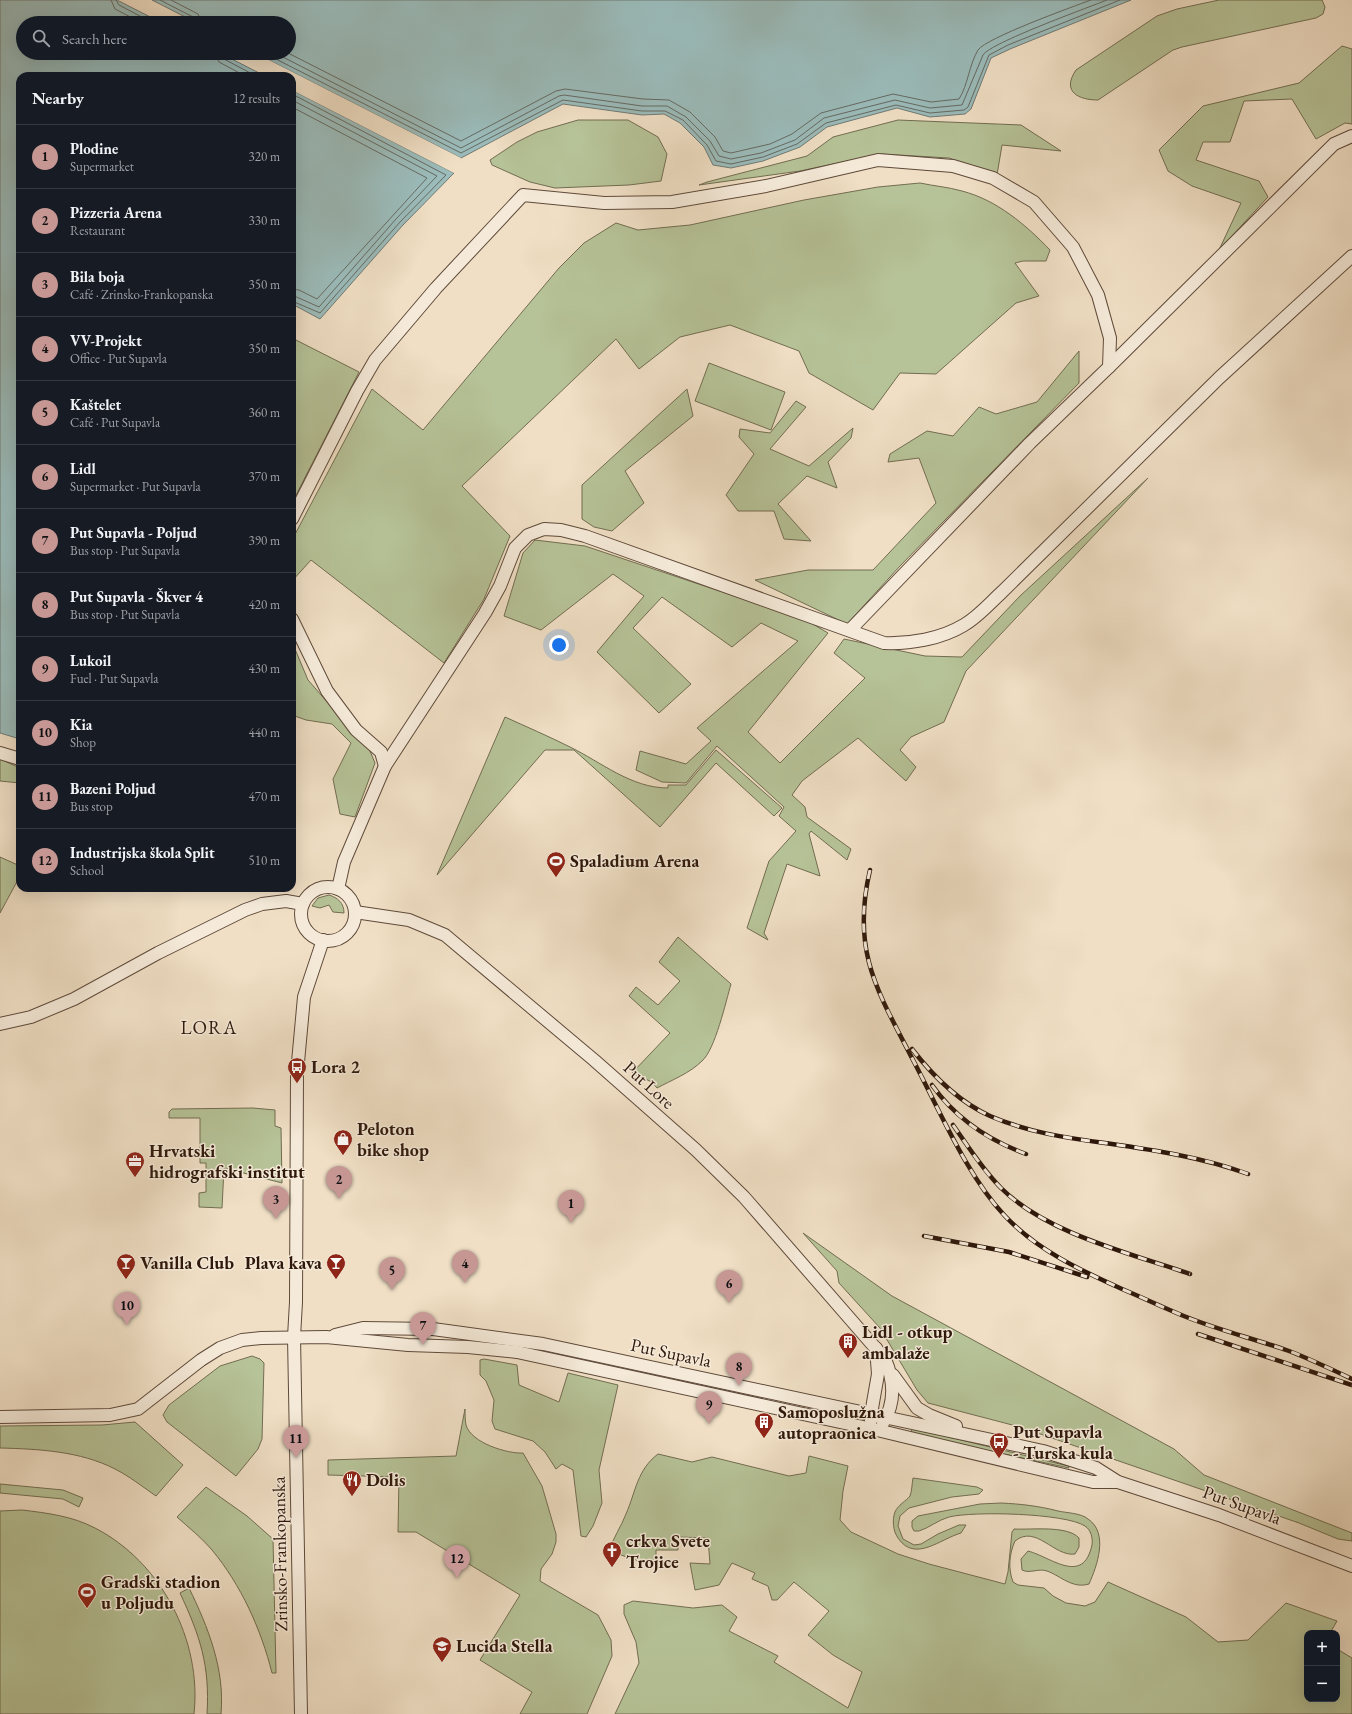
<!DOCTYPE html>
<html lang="en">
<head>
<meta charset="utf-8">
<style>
  :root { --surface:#171b24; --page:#242831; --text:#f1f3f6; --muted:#9ea1a6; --line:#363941; --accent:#c59692 }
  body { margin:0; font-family:"EB Garamond",serif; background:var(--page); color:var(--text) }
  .controls { position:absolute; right:12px; bottom:12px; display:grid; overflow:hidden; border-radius:8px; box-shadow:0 4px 16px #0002 }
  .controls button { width:36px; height:36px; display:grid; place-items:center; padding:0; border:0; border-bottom:1px solid var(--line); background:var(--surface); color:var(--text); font:20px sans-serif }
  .you { position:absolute; left:559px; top:645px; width:14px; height:14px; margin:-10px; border:3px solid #fff; border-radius:50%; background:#1a73e8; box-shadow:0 0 0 6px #1a73e833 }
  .badge { display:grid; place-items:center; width:26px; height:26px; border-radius:50%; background:var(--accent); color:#111; font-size:13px; font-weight:700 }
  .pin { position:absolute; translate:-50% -33px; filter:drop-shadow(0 1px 2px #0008) }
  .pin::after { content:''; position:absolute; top:21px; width:14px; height:12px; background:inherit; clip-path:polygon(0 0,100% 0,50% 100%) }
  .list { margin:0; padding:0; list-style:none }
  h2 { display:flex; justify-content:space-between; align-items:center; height:52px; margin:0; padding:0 16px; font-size:17px }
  h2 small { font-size:13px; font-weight:400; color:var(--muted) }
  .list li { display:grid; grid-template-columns:26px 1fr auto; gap:12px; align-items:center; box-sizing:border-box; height:64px; padding:0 16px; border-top:1px solid var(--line) }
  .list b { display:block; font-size:15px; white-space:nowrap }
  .list p { margin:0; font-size:13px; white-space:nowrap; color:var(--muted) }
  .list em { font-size:13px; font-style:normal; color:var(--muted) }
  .icon { flex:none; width:22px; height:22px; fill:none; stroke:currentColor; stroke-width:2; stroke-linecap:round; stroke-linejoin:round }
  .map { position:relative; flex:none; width:1352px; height:1714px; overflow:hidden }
  .search { position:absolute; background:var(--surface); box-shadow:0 4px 16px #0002; left:16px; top:16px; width:280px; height:44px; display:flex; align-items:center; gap:10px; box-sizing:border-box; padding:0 14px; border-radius:22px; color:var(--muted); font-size:15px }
  .panel { position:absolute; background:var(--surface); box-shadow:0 4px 16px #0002; left:16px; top:72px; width:280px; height:820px; border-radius:12px }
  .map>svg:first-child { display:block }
</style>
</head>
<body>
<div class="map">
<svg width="1352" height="1714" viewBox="0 0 1352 1714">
  <rect width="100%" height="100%" fill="#f0dfc5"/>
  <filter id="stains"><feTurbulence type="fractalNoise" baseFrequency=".005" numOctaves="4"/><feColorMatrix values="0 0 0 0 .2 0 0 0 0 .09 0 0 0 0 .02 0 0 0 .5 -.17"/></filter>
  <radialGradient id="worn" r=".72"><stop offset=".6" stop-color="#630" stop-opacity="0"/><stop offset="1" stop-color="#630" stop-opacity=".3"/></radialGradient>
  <!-- green -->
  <g fill="#b6c297" stroke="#726d51">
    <path d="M1219,0H1322L1325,7L1323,14L1316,18L1182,47L1173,50L1098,100C1079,100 1061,92 1076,70L1157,16L1177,9Z"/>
    <path d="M1342,46L1352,49V124L1345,123L1316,139L1292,99L1244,101L1230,142H1203L1196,160L1259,181L1268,197L1219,250L1241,203L1192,186L1168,171L1159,150L1203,106L1299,83Z"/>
    <path d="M578,120H628L658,137L667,154L661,181L629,185L555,188L530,182L492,165L490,160L517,142L537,132Z"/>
    <path d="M898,120L1021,125L1061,151L1002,145L997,175L949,158L881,154L800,171L699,185L707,182L807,156L833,137Z"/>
    <path d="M920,183C934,186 948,187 962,191C997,200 1026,225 1050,250L1046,261H1023L1015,263L1039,296L1016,303L936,374L900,373L873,410L809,373L799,351L730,325L680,337L639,369L616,339L462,486L510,536L484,599L444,663L311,560L292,581V540L372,389L423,430L559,268L584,243L616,223L638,230L690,225L804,200L878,187Z"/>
    <path d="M292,338L359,372L292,503Z"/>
    <path d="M1079,351V383L900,566L847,624L755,580L808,570H873L936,503L919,458L888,462L890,454L927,431L953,436L979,407L996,414L1037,402Z"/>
    <path d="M709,363L785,392L771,430L695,401Z"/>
    <path d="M687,389L693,416L625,471L644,503L612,531L594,527L582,519V485Z"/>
    <path d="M796,401L806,407L770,449L809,466L853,428L851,438L828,462L837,488L807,476L778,504L811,541L784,539L774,511H738L726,495L754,454L739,437L740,429L770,433Z"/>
    <path d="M1148,478L966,671L944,722L911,737L900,750L916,767L906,781L858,738L802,781L792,795L805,807L807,817L851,849L847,860L811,831L809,834L820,876L787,864L764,933L768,940L747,928L769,861L796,831L779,816L784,807L717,746L686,783L662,782L636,770L640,751L686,764L711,741L697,728L798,641L761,623L732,647L662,597L633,628L691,684L659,713L597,652L644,596L613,574L541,630L504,616L523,553L535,540L585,546L806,620L828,633L748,732L780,763L865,678L834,653L844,639L925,656L962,657L1020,596Z"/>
    <path d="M292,642L308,680L370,751L375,763L355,817L340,814L333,779L351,743L332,724L306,720L292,715Z"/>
    <path d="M505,717C527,727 548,736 570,747C601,762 631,788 668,788V785H686L716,750L782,808L774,816L716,763L660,827L574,750H545L437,875Z"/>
    <path d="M0,759L20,768V783L0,781Z"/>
    <path d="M0,857L20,866V876L0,913Z"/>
    <path d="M329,895C338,898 344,903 344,913L333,912L329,905L320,908L312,906L318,898Z"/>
    <path d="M678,937L731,984C726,1001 715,1050 702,1061C690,1073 672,1080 657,1088L652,1082L632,1073L670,1033L629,996L636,987L658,1005L680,981L659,962Z"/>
    <path d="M253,1108L275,1110V1126L281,1128L282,1183L224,1168L222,1208L199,1207V1193L206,1192V1163H200V1118H169V1112L172,1109Z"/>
    <path d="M803,1233L892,1296L1174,1449L1204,1475L1352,1533V1541L1338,1539L1299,1523L1020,1427L928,1403L917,1390L880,1328L839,1283L837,1271Z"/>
    <path d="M252,1356L260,1359L264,1363L262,1439L258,1449L236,1476L167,1422L163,1415L169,1405L220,1366Z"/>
    <path d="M484,1359L517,1365L519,1385L559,1402L568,1373L618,1385L599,1470L602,1503L593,1526L586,1537L581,1536L573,1470L562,1464L556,1469L545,1452L533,1441L495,1429L492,1421L494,1400L486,1381L480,1375V1360Z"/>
    <path d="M465,1409C465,1414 465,1420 466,1425C471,1443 508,1454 523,1453L542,1486L556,1534V1542L552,1554L541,1569L540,1581L598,1615L611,1640L612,1656L587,1714H520L532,1692L480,1660L520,1595L416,1532H398L399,1477L328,1475V1460L456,1456Z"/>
    <path d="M135,1422L183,1465L156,1496C143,1487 129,1476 115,1469C80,1451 38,1449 0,1448V1426L102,1425Z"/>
    <path d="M912,1428L1068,1466L1069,1468L911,1434Z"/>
    <path d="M658,1454L692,1462L712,1457L789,1476L806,1473L809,1456L848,1466L843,1491L840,1520L851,1532L898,1554L929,1564L1005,1584L1008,1572L1012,1532L1014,1529C1031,1530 1067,1525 1079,1538V1547L1075,1554C1054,1557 1036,1524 1015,1541C1009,1554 1008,1569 1013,1582L1018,1585L1044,1588L1053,1596L1066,1603L1085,1606L1095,1602L1108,1582L1186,1617L1218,1642L1248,1640L1286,1603L1337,1621L1330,1633H1307V1699H1337V1649L1352,1658V1714H615L639,1663L636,1642L624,1614V1605L633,1601L693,1608L722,1605L737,1617L729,1631L778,1656L774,1662L848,1708L862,1672L833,1655L808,1635L829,1611L794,1582L777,1600H772L768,1586L752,1579L755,1573L732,1563L719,1585L695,1590L690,1563L710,1564L708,1538L678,1537V1550H656V1562L645,1563L609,1551C613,1538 621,1527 626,1514C636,1491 637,1470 658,1454Z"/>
    <path d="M913,1478L977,1487L983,1490L979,1494L952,1497L909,1508L900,1516L898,1526L903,1539L914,1545L921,1544L938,1534L959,1525H966L961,1533C940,1539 915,1563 898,1538C893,1531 892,1520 895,1512C898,1505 906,1501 910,1496C912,1491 912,1483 913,1478Z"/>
    <path d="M0,1484L63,1490L83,1498L79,1507L63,1499L0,1493Z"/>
    <path d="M206,1487L247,1516L273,1539L276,1673H272C261,1629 241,1585 212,1550C202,1538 188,1527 177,1517Z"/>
    <path d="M1001,1503C1021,1504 1039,1506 1058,1511C1067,1513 1081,1513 1088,1519C1109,1533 1097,1566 1089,1584C1072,1589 1061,1576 1047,1571C1038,1568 1030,1574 1022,1570L1021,1559L1028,1551C1051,1557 1083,1586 1092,1545C1093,1538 1091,1530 1085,1526C1065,1513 973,1511 949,1517C938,1520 929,1528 919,1531H914L912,1527V1521L918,1516L980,1504Z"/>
    <path d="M22,1510C47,1513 72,1516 95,1528C161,1562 202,1640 194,1714H0V1511Z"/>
    <path d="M189,1588C208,1627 225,1669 221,1714H207C210,1665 200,1636 180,1593Z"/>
  </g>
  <!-- water -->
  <g fill="#9bbcbb" stroke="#707a75">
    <path d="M0,0H117L162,23H23V53H220L265,76H20V739L0,733Z"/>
    <path d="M152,0H1131L1010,49L991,58L971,109L965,114L930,117L897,108L827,127L800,147L763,161L731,168L713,165L704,147L680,123L664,114L642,115L563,104L461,158L255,53H289V23H197Z"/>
    <path d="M292,90L454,173L403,225L320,319L292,304Z"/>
  </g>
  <!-- pier -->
  <g fill="#f0dfc5">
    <path d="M253,53H255L461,158L460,160Z"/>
    <path d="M292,88L455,171L454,173L292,90Z"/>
  </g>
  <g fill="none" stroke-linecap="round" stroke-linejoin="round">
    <!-- shore -->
    <g stroke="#656a63" stroke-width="1">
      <path d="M111,0L115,9L142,23"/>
      <path d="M116,0L119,5L153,23"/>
      <path d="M160,0L195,18L197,23"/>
      <path d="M171,0L198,14L202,23"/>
      <path d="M214,53L219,62L245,76"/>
      <path d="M220,53L222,58L256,76"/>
      <path d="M264,53L461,153L563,100L642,111H665L683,120L707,145L716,161L731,164L763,157L797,144L826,123L896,105L930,113L964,110L968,107L989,55L1008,45L1120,0"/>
      <path d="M275,53L461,148L559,96L564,95L642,106H667L686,117L710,141L719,156L731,159L761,153L795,140L824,118L895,100L930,108L962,105L983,55C990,43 1087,8 1107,0"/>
      <path d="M288,53L461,141L556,91L565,89L643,99L669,100L690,112L715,137L723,151L731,153L770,144L792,134L821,113L893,94L931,102L959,99C968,85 969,65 978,50C986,38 1072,7 1091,0"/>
      <path d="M292,94L446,175L400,222L320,313L292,301"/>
      <path d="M292,100L437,176L396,219L319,307L292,295"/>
      <path d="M292,107L427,178L317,299L299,290L292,289"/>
    </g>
    <defs>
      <g id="street">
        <path d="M1109,367L1334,144L1352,136"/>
        <path d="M292,519L357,391L375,360L436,288L523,195L604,203L672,202L766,186L878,160L953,166L993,178L1034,202L1073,247L1098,295L1110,338L1109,367L1030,443L850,630"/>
        <path d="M292,619L327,691L356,730L381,752L385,766"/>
        <path d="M0,753L20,759"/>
        <circle cx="328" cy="914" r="27"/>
        <path d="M338,889L344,862L385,766L485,613L500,586L515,548L528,535L544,529L561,530L585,536L884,643C910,644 941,639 964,625C978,617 990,603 1002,592L1219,378L1352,256"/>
        <path d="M355,912L409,920L445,935L594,1060L696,1150L744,1197L885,1359C894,1380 896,1402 883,1423"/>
        <path d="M0,1024L31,1017L74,999L158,953L245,910L262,904L286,901L303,904"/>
        <path d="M335,1335L363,1328L433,1329L543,1344L1043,1451L1096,1468L1118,1482L1219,1515L1352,1566"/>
        <path d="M893,1375L917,1408L929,1415L956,1426"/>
        <path d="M0,1417L110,1415L138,1409L201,1360L220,1348L242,1340L261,1338L326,1337L408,1345L468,1347L517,1352L877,1430L1093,1482H1118"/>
        <path d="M871,1421V1414L878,1374L876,1348"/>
        <path d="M301,1714L294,1337L296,1302L297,1073L304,997L323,940"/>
      </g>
    </defs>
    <!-- street casing -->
    <use href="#street" stroke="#5f4a3a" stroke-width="14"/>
    <!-- street -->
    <use href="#street" stroke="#f5ead9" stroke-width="12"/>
    <defs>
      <g id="rail">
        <path d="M870,870C851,951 877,990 913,1060C939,1109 967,1176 1005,1216C1037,1250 1080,1270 1122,1289C1141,1297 1160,1306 1179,1314C1214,1329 1252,1338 1289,1351C1310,1359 1331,1369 1352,1379"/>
        <path d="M912,1049C933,1076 959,1102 990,1116C1027,1132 1066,1138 1105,1143C1153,1150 1202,1157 1248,1174"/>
        <path d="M932,1085C956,1119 988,1140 1026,1154"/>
        <path d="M953,1125C968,1146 982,1169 1001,1188C1046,1233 1129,1253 1190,1274"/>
        <path d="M924,1236L1009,1252L1087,1277"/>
        <path d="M1198,1334L1352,1385"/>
      </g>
    </defs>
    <!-- rail casing -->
    <use href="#rail" stroke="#2f180b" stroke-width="4.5"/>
    <!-- rail -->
    <use href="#rail" stroke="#f5ead9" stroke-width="3" stroke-dasharray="9" stroke-linecap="butt"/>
  </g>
  <!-- icons -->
  <defs>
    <symbol id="stadium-pin" viewBox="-11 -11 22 30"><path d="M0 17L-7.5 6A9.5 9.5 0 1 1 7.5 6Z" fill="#8f2418" stroke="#f5ead9"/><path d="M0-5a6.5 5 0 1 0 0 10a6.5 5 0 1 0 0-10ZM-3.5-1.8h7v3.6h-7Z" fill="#fff"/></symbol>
    <symbol id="bus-pin" viewBox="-11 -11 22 30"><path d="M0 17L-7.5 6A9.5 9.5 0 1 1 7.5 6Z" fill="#8f2418" stroke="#f5ead9"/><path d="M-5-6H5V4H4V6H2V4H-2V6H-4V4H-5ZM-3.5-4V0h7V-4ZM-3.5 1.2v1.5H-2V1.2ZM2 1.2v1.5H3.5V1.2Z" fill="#fff"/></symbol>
    <symbol id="shop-pin" viewBox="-11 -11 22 30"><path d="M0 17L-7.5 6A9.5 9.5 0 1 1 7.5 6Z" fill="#8f2418" stroke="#f5ead9"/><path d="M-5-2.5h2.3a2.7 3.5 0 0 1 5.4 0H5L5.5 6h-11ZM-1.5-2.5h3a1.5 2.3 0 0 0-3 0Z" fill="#fff"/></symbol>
    <symbol id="office-pin" viewBox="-11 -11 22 30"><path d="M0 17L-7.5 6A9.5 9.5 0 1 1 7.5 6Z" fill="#8f2418" stroke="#f5ead9"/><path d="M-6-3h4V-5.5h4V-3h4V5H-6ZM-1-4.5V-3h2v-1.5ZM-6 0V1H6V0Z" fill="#fff"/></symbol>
    <symbol id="bar-pin" viewBox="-11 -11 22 30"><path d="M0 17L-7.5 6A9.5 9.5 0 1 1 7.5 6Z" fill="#8f2418" stroke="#f5ead9"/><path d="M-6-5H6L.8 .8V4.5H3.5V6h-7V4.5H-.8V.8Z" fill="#fff"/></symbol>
    <symbol id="building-pin" viewBox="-11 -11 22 30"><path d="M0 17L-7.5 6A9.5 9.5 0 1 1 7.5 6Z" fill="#8f2418" stroke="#f5ead9"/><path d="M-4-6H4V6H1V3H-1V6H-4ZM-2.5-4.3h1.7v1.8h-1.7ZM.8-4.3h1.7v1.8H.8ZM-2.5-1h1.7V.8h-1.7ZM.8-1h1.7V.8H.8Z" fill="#fff"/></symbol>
    <symbol id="restaurant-pin" viewBox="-11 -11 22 30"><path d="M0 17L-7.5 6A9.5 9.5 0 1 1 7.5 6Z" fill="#8f2418" stroke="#f5ead9"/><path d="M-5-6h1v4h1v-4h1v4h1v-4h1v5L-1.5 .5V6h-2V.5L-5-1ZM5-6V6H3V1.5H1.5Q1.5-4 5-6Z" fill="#fff"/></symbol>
    <symbol id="church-pin" viewBox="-11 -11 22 30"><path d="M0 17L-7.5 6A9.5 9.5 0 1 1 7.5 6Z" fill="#8f2418" stroke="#f5ead9"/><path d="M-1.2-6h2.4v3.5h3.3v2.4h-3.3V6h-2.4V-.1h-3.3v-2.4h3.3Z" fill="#fff"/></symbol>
    <symbol id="university-pin" viewBox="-11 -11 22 30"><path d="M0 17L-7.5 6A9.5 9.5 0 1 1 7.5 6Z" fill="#8f2418" stroke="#f5ead9"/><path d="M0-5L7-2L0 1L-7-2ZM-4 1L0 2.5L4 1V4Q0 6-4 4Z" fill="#fff"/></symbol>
  </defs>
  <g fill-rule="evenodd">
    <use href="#stadium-pin" x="545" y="850" width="22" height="30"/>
    <use href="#bus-pin" x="286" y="1056" width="22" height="30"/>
    <use href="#shop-pin" x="332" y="1128" width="22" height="30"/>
    <use href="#office-pin" x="124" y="1150" width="22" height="30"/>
    <use href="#bar-pin" x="115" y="1252" width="22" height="30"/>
    <use href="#bar-pin" x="325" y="1252" width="22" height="30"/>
    <use href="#building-pin" x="837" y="1331" width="22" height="30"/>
    <use href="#building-pin" x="753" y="1411" width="22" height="30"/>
    <use href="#bus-pin" x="988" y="1431" width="22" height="30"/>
    <use href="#restaurant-pin" x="341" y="1469" width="22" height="30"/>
    <use href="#church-pin" x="601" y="1540" width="22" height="30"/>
    <use href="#stadium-pin" x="76" y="1581" width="22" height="30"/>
    <use href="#university-pin" x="431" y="1635" width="22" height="30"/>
  </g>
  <g text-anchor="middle" stroke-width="3" stroke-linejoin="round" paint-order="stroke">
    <!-- poi labels -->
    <g font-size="18" font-weight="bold" fill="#2f180b" stroke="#f5ead9" text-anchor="start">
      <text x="570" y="867">Spaladium Arena</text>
      <text x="311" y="1073">Lora 2</text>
      <text x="357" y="1135">Peloton<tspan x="357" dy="21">bike shop</tspan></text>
      <text x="149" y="1157">Hrvatski<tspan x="149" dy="21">hidrografski institut</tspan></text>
      <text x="140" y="1269">Vanilla Club</text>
      <text x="322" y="1269" text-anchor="end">Plava kava</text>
      <text x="862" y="1338">Lidl - otkup<tspan x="862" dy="21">ambalaže</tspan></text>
      <text x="778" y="1418">Samoposlužna<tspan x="778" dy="21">autopraonica</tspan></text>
      <text x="1013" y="1438">Put Supavla<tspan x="1013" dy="21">- Turska kula</tspan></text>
      <text x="366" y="1486">Dolis</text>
      <text x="626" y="1547">crkva Svete<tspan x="626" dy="21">Trojice</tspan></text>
      <text x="101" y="1588">Gradski stadion<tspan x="101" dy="21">u Poljudu</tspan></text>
      <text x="456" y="1652">Lucida Stella</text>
    </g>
    <!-- street labels -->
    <g font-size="18" fill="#2f180b" stroke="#f5ead9">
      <text transform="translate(649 1085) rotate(42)" y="6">Put Lore</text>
      <text transform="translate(671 1353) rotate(12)" y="6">Put Supavla</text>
      <text transform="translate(1242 1505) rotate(20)" y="6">Put Supavla</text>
      <text transform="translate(280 1554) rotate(-91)" y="6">Zrinsko-Frankopanska</text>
    </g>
    <!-- neighbourhood labels -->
    <g font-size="19" letter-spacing="1" fill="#2f180b" stroke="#f5ead9">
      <text x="209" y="1034">LORA</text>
    </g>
  </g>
  <rect width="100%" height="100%" filter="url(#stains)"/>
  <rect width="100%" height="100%" fill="url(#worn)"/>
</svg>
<div class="controls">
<button>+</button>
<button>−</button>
</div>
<div class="you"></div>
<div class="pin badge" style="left:571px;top:1223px">1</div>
<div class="pin badge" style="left:339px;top:1199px">2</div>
<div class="pin badge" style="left:276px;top:1219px">3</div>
<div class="pin badge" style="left:465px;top:1283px">4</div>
<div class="pin badge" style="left:392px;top:1290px">5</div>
<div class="pin badge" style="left:729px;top:1303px">6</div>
<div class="pin badge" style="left:423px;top:1345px">7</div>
<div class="pin badge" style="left:739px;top:1386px">8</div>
<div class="pin badge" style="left:709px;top:1424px">9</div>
<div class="pin badge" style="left:127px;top:1325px">10</div>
<div class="pin badge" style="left:296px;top:1458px">11</div>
<div class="pin badge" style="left:457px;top:1578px">12</div>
<div class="search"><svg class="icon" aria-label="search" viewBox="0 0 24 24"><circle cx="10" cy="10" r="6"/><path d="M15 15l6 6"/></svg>Search here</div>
<section class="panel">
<h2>Nearby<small>12 results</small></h2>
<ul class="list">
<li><span class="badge">1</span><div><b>Plodine</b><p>Supermarket</p></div><em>320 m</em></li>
<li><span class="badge">2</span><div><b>Pizzeria Arena</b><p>Restaurant</p></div><em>330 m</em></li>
<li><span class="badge">3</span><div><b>Bila boja</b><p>Café · Zrinsko-Frankopanska</p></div><em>350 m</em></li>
<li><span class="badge">4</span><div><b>VV-Projekt</b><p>Office · Put Supavla</p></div><em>350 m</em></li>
<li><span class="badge">5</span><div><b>Kaštelet</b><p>Café · Put Supavla</p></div><em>360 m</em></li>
<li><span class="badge">6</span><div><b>Lidl</b><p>Supermarket · Put Supavla</p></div><em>370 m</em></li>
<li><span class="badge">7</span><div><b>Put Supavla - Poljud</b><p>Bus stop · Put Supavla</p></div><em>390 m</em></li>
<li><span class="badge">8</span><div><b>Put Supavla - Škver 4</b><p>Bus stop · Put Supavla</p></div><em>420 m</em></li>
<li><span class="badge">9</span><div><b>Lukoil</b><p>Fuel · Put Supavla</p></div><em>430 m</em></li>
<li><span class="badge">10</span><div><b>Kia</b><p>Shop</p></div><em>440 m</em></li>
<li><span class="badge">11</span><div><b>Bazeni Poljud</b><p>Bus stop</p></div><em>470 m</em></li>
<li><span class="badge">12</span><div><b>Industrijska škola Split</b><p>School</p></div><em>510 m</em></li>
</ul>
</section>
</div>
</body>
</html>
